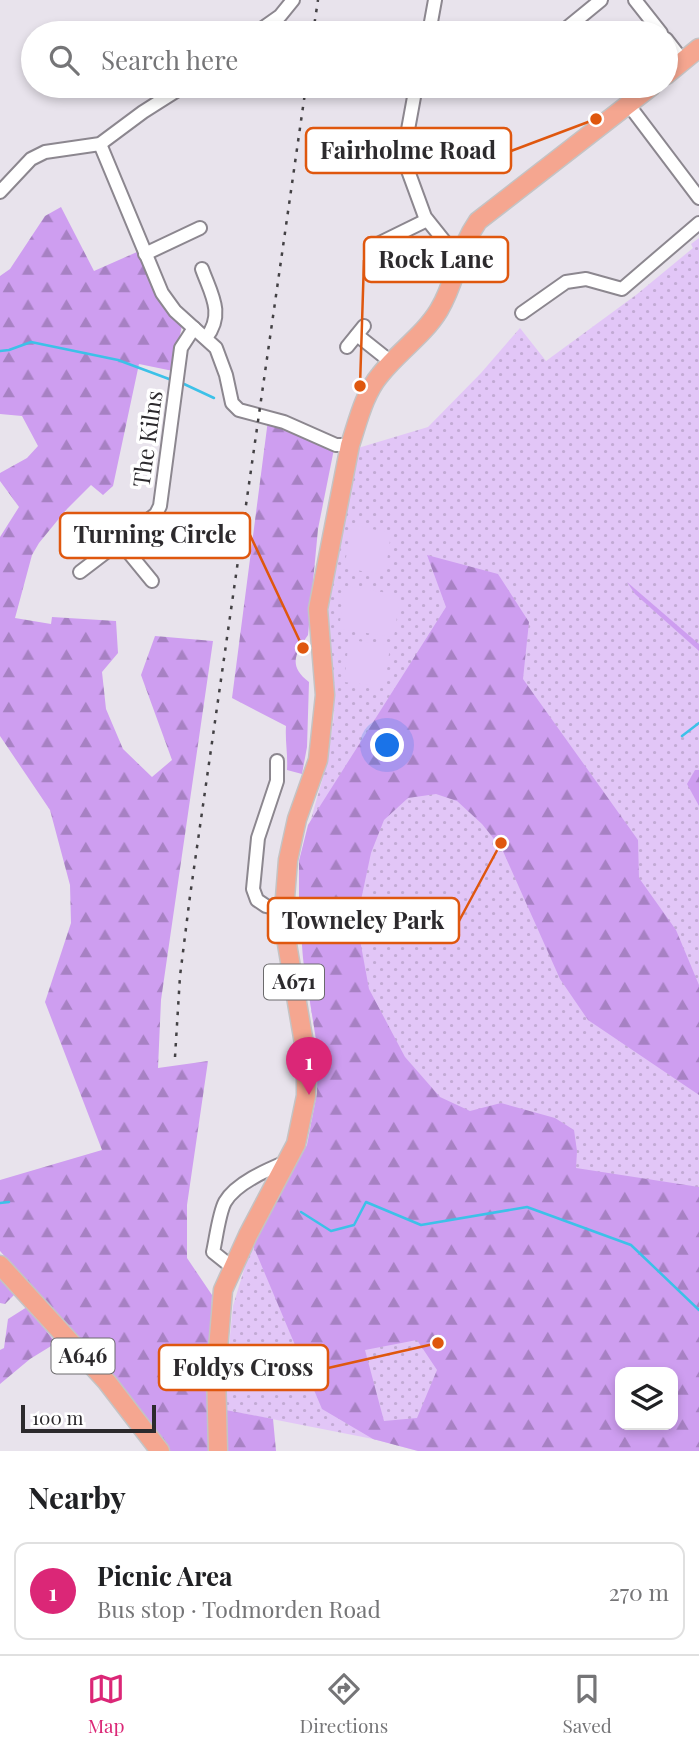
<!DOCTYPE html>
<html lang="en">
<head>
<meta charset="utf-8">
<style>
  :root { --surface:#fff; --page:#f2f2f2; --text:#202124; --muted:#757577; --line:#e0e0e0; --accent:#db2777 }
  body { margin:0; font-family:"Playfair Display",serif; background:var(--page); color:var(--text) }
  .controls { position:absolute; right:21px; bottom:21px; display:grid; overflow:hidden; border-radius:14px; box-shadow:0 4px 10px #0003 }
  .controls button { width:63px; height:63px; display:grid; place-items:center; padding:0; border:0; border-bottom:2px solid var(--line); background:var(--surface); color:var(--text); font:35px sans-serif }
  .scale { position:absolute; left:21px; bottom:18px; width:135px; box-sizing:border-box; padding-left:7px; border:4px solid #2c2a2d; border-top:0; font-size:19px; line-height:24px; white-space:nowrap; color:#2c2a2d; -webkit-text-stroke:5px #fff; paint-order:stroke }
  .you { position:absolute; left:388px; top:746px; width:24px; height:24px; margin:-18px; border:5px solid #fff; border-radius:50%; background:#1a73e8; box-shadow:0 0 0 10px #1a73e833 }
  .badge { display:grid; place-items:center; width:46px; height:46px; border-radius:50%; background:var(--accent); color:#fff; font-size:23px; font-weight:700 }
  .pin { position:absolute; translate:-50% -58px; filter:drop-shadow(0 2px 4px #0008) }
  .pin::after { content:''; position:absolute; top:37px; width:24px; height:21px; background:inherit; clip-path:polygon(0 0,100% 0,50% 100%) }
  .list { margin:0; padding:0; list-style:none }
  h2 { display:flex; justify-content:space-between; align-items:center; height:91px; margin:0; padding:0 28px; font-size:30px }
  h2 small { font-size:23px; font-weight:400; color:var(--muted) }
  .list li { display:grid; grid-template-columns:46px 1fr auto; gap:21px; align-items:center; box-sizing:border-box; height:98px; margin:0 14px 14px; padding:0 14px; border:2px solid var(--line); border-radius:14px }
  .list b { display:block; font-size:26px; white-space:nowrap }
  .list p { margin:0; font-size:23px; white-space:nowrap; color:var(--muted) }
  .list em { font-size:23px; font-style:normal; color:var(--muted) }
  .icon { flex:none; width:38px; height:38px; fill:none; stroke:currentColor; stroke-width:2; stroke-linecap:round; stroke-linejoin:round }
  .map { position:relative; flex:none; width:699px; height:1451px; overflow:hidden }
  .search { position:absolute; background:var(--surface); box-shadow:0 4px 10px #0003; left:21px; right:21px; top:21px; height:77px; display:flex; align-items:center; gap:18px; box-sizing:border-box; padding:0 24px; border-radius:38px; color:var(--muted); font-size:26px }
  .sheet { height:203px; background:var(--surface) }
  nav { display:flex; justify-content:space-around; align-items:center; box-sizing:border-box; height:98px; border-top:2px solid var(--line); background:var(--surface); font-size:19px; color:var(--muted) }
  nav a { display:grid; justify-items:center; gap:4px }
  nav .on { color:var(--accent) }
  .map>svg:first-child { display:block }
</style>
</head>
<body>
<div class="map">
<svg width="699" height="1451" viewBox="0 0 699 1451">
  <defs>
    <pattern id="green-dots" width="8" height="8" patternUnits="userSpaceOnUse" patternTransform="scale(1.75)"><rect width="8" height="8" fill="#e2c6f7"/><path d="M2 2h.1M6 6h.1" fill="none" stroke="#c2aad4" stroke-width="1.8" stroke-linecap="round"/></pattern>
    <pattern id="forest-firs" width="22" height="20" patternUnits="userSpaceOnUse" patternTransform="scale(1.75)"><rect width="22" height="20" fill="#ce9ef0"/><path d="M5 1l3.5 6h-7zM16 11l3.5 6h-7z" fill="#a781c3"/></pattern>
  </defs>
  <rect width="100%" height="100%" fill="#e8e3ec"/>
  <!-- green -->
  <path fill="url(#green-dots)" fill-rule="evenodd" d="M699,238V1451H418L373,1439L226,1410V1375L233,1306L252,1243L307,1145L317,1093L318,1052L303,958L299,861L327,763L334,714L328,613L335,558L358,448L428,427L481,373L520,328L546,361L636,295L693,248L691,244ZM620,1372H673V1425H620Z"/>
  <!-- forest -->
  <g fill="url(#forest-firs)" fill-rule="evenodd">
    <path d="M61,207L94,271L137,252L157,292L182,325L173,371L139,364L113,486L103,495L91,485L66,510L39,543L32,555L15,618L51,624L52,617L116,621L118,653L102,672L106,709L123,749L152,777L172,760L141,675L155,636L213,641L161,1000L158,1068L208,1061L187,1205V1258L212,1295L208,1404L211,1451H169L132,1400L0,1251V1180L102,1150L45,1002L71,923L70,885L50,810L0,736V537L19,507L0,481V473L27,458L38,446L22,416L0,414V276L10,269L45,216Z"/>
    <path d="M268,420L334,449L318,529L308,635C295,654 288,666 309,682L307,747L302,774L287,770C288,754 285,742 286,726L232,698Z"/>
    <path d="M427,555L498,574L529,622L523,679L638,840L639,878L676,930L699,985V1095L588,1020L560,979L502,849L482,824L457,801L436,794L408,798L384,820L371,853L361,900L358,929L369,989L405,1057L440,1097L470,1111L501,1103L555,1118L574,1130L577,1151L576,1168L699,1187V1451H418L373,1439L322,1409L252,1243L307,1145L317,1093L318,1052L303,958L299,907V861L308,825L446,607ZM417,1340L437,1370L417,1418L384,1421L365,1350ZM620,1372H673V1425H620Z"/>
    <path d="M627,582L699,644V651L635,594Z"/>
    <path d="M695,770H699V806L687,784Z"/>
    <path d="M0,1276L15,1294L5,1304L0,1303Z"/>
    <path d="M27,1307L56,1343L30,1359L0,1384V1350L4,1348L8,1319Z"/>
    <path d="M226,1410L273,1419L276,1451H226Z"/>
  </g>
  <!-- pitch -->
  <g fill="#e2c6f7">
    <path d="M352,525L391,533L385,575L344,568Z"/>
    <path d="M345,586L400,595L394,637L339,629Z"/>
    <path d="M349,640L390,645L385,687L344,682Z"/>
  </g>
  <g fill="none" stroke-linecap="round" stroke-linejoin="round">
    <!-- stream -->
    <g stroke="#3cc1e8" stroke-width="2.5">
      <path d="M0,351L9,350L31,342L118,360L169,379"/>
      <path d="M184,384L214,398"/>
      <path d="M682,736L699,723"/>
      <path d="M0,1203L9,1202"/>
      <path d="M301,1212L331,1231L354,1225L366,1202L421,1225L527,1207L631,1245L699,1310"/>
    </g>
    <defs>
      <g id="minor">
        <path d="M635,0L661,33"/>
        <path d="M562,32L601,0"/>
        <path d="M256,33L280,16L293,0"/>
        <path d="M429,33L435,0"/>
        <path d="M666,39L683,61"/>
        <path d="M416,86L403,157L425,217L449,247"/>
        <path d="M628,104L699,198"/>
        <path d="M100,144L162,293L175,311L216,348L226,375L232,403L239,410L284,422L336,445H350"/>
        <path d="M0,192L31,159L45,152L100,144L143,112L184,86"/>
        <path d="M374,246L427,220"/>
        <path d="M145,254L200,228"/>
        <path d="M202,269C211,294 225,314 206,338"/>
        <path d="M522,313L566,282L586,279L622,289L699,223"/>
        <path d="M357,335L391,362"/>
        <path d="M347,347L364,326"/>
        <path d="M120,542L152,581"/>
        <path d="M80,572L156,514L160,506L181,348L194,328"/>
        <path d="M277,761V781L258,838L253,889L257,900L266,906L284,910"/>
        <path d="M233,1268L213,1252C216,1239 219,1213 225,1202C236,1183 267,1170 286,1162"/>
      </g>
      <g id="highway">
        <path d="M666,75L699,48"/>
        <path d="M0,1265L107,1382L160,1451"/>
        <path d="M218,1451L216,1372L223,1290L248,1235L296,1144L306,1096V1055L287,944L284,910L288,860L297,819L318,760L325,695L318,609L350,445C358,421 364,394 380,375C398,352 424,335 439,310C457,280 457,251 478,221L652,86"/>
      </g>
    </defs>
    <!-- minor casing -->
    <use href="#minor" stroke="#8c878f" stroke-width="16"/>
    <!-- highway casing -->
    <use href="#highway" stroke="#c4c3c4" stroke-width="21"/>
    <!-- minor -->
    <use href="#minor" stroke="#fff" stroke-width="12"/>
    <!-- highway -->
    <use href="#highway" stroke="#f5a690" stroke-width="18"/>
    <!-- rail -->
    <g stroke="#434144" stroke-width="2.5" stroke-dasharray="3.5 7" stroke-linecap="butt">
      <path d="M313,33L318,0"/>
      <path d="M175,1057L180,976L190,896L306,86"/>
    </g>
  </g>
  <g text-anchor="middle" stroke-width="7" stroke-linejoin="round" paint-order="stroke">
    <!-- shield labels -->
    <g fill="#fff" stroke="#6b6a6c" stroke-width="2">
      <rect x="264" y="964.5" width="60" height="35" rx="5"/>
      <rect x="51.5" y="1338.5" width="63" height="35" rx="5"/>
    </g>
    <g font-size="21" font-weight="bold" fill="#2c2a2d">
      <text x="294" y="989">A671</text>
      <text x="83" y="1363">A646</text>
    </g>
    <!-- street labels -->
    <g font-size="23" fill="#2c2a2d" stroke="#fff">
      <text transform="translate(148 439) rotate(-82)" y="8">The Kilns</text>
    </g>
  </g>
  <!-- callouts -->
  <path fill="none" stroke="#df570e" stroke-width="2.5" d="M596 119L511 151M360 386L364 260M303 648L250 535M501 843L459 921M438 1343L328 1368"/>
  <g fill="#df570e" stroke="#fff" stroke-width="2.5">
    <circle cx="596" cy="119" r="7"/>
    <circle cx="360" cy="386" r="7"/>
    <circle cx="303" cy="648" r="7"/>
    <circle cx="501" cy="843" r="7"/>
    <circle cx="438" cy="1343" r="7"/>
  </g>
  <g fill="#fff" stroke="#df570e" stroke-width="2.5">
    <rect x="306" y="128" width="205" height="45" rx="7"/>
    <rect x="364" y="237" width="144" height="45" rx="7"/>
    <rect x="60" y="513" width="190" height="45" rx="7"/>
    <rect x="268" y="898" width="191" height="45" rx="7"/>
    <rect x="159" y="1345" width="169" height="45" rx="7"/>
  </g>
  <g font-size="24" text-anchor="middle" font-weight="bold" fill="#2c2a2d">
    <text x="408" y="159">Fairholme Road</text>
    <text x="436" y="268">Rock Lane</text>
    <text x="155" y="543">Turning Circle</text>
    <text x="363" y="929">Towneley Park</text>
    <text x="243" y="1376">Foldys Cross</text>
  </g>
</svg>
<div class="controls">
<button><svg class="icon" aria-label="layers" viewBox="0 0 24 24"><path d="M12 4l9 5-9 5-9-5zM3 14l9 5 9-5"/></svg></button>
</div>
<div class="scale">100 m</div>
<div class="you"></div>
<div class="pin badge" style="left:309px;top:1095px">1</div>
<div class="search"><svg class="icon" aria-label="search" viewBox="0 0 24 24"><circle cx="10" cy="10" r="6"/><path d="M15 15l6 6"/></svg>Search here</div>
</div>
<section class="sheet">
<h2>Nearby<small></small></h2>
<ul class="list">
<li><span class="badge">1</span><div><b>Picnic Area</b><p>Bus stop · Todmorden Road</p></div><em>270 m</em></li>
</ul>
</section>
<nav>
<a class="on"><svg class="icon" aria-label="map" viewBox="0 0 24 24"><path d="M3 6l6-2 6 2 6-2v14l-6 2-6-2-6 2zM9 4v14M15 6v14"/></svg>Map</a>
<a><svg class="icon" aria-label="directions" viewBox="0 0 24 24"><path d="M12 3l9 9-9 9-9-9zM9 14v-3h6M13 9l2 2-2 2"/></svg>Directions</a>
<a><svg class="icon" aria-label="saved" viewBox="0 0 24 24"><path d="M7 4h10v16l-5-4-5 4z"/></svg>Saved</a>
</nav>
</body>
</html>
